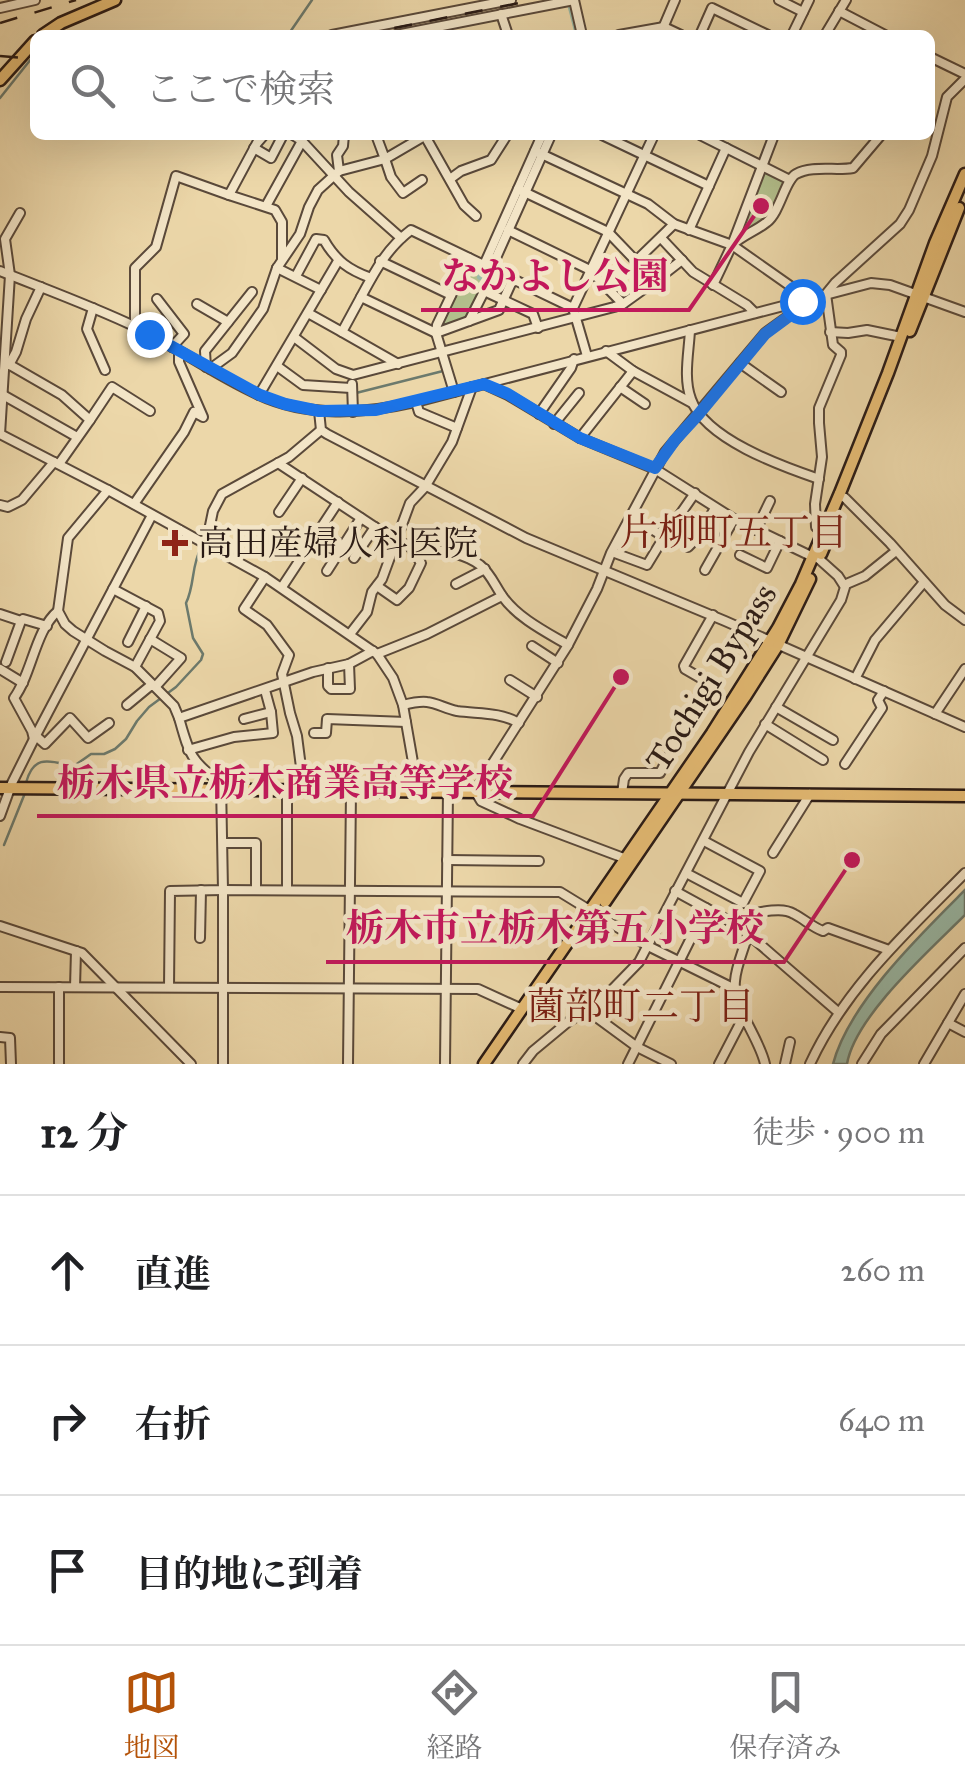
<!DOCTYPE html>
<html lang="ja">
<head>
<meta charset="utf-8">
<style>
  :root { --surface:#fff; --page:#f6f6f6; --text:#202124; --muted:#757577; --line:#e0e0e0; --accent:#b45309 }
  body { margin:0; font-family:"IM FELL Great Primer","Noto Serif JP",serif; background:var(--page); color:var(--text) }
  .stop { position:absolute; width:30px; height:30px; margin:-22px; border:8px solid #1a73e8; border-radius:50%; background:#fff }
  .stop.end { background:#1a73e8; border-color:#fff; box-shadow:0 2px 10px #0008 }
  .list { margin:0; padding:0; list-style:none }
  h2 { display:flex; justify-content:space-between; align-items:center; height:130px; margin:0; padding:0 40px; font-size:42px }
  h2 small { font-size:32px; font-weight:400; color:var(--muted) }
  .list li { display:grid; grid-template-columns:65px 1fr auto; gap:30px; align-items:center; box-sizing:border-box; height:150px; padding:0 40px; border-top:2px solid var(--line) }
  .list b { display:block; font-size:38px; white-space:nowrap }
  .list em { font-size:32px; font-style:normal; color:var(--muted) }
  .icon { flex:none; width:55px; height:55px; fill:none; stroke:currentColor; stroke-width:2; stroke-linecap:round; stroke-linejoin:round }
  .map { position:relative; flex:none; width:965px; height:1064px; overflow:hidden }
  .search { position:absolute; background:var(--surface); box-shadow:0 10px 40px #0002; left:30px; right:30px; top:30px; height:110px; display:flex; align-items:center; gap:25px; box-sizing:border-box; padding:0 35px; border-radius:15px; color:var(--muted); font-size:38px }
  .sheet { height:580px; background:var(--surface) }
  nav { display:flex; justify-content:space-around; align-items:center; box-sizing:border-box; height:140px; border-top:2px solid var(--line); background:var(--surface); font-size:28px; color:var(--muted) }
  nav a { display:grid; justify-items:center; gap:5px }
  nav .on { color:var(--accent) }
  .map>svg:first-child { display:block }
</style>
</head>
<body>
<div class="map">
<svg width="965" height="1064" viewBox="0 0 965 1064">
  <rect width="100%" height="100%" fill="#ecd7a9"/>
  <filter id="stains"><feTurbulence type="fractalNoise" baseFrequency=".002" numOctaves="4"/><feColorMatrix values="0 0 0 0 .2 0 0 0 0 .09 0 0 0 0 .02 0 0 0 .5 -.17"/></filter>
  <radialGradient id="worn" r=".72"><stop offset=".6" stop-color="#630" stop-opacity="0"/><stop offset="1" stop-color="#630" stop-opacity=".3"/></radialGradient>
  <!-- green -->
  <g fill="#b2bf8c" stroke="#6e6c50" stroke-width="2.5">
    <path d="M764,170L785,181C777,211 767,220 741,234L739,232Z"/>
    <path d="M474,264L492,273L470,318L445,325L441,322L469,266Z"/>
  </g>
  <!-- water -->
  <path fill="#99baa8" stroke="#6c7a6d" stroke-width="2.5" d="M965,890V915C930,950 855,1016 847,1064H833C849,1003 921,934 965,890Z"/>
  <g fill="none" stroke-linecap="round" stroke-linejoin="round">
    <!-- stream -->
    <g stroke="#6c7a6d" stroke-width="2.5">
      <path d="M288,35L312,0"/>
      <path d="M0,98L35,54"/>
      <path d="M357,406L356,393L443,371"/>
      <path d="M26,783C34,752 52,762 74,766L91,754H104L115,749L126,739L137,721L149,707L176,687L201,660L203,654L193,638L186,603C195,585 191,566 201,548"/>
      <path d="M4,845L25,793"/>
    </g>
    <!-- canal -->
    <g stroke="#99baa8" stroke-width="6">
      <path d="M569,0L578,35"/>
      <path d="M480,277L489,264L547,135"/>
    </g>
    <defs>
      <g id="minor">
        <path d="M574,0L582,35"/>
        <path d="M779,0L803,12"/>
        <path d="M0,8L35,0"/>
        <path d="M839,11L885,35"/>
        <path d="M501,14L508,35"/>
        <path d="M332,35L511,0"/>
        <path d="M396,35L574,0"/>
        <path d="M619,35L664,27L681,35"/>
        <path d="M660,35L675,0"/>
        <path d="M700,35L712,8L768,35"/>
        <path d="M792,35L809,0"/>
        <path d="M825,35L846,0"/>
        <path d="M930,57L965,74"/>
        <path d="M293,135L301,140L349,192L401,238"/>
        <path d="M602,135L709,186"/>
        <path d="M700,135L790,180"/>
        <path d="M425,136L464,205L476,216"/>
        <path d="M254,148L271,158L283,135"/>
        <path d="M535,151L648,204L674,224L732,245L796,290L802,301L787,317L765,333L665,452L611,553L597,589L568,645L475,791L481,801L520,819L629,860"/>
        <path d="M339,171L337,155L343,146L344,135"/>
        <path d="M450,179L461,171L491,160L507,135"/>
        <path d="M422,180L403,193L391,177L385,159L426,135"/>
        <path d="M518,189L608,232L655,281L682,260"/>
        <path d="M229,195L275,210L282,222V259"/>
        <path d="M266,206L302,141"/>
        <path d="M508,230L590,270L623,304"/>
        <path d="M689,230L726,148"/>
        <path d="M661,238L693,272L747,305L755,313"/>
        <path d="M732,245C743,235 756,231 767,222C780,212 785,180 796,174C812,165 836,171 853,168L881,135"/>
        <path d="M380,261L451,295"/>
        <path d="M636,261L674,224"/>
        <path d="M484,265L542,135"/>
        <path d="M277,268L321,290"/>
        <path d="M491,269L551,135"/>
        <path d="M0,271C45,289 92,306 136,327C177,347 215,375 257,394C308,418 363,414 416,402L871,283L890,285L965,312"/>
        <path d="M296,276L316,239L324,240C336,261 349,270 371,278"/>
        <path d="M713,285L732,245L774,135"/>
        <path d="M484,291L533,314L538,328"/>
        <path d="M361,297C375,271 387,248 411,230L573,308L587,356"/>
        <path d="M157,299L184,334L172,347"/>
        <path d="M197,304L228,322"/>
        <path d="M93,308L87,329L105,370"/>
        <path d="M573,308L654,135"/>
        <path d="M308,313L342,332"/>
        <path d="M469,321L495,270"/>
        <path d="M135,327V268L156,247L176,176L229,195L257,143L264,135"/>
        <path d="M690,330C689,352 683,378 691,399C705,439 781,466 819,479"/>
        <path d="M830,332L848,333L867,330L901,337"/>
        <path d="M294,337L336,369L353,375L614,307L623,304L655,281"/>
        <path d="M606,351L633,371L692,403"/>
        <path d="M740,363L781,392"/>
        <path d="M398,364L342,332L361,297L436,333L499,310L513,279"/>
        <path d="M9,365L16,352L26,319L41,287"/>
        <path d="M10,365L62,395L90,420L59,464"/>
        <path d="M277,366L303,385L351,388"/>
        <path d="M206,367L205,351L252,292"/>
        <path d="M210,369L232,353L263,309L277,268L300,234L309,207L318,190L339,171L385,159L376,135"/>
        <path d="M352,384L353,412"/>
        <path d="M484,384L508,395L580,438L655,469L734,519L813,557"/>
        <path d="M620,387L645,404"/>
        <path d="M454,392L436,333L437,325L469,258"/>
        <path d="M3,395L77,437"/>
        <path d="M259,395L338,261"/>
        <path d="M416,402L419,412L457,428"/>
        <path d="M319,411L321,430L327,434L526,538L725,621L965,727"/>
        <path d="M539,414L571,368L574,359"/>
        <path d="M90,420L112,387L150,411"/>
        <path d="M554,424L579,393"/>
        <path d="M0,434L108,490L265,577L377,654L393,678L403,705L418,791"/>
        <path d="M0,434L10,275L5,239L20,213"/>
        <path d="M580,438L633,371"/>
        <path d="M278,463L396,541C423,553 454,546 480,565C491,574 495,586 503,597C518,618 546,632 568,645"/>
        <path d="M108,490L68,538L58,611L65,624L73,631L105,651L135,667L174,706L179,718"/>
        <path d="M845,498L890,543L945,605L965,620"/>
        <path d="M134,504L184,432L194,412L203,417L179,362V351"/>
        <path d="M0,505L8,507L22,500L54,462"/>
        <path d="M279,512L302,478"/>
        <path d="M679,516L695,493"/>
        <path d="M319,530L343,546"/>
        <path d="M756,530L770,501"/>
        <path d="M823,533L816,527L815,504L822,457L819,423V408L841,355V352L833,345L826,294L835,283L900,224L909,210L932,156L947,97L965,79"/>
        <path d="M206,545L213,511L222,494L289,457L321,430"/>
        <path d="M688,547L699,536L715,508"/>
        <path d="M612,552L647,565L664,537L631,516"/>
        <path d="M740,555L767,568L780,541"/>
        <path d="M354,558L375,527"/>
        <path d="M705,570L734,519"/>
        <path d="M327,571L361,518"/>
        <path d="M265,577L244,609L267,625L289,655L282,674L290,713L297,736L302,775"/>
        <path d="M456,584L485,569"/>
        <path d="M844,585L865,576L896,551"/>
        <path d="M377,586L397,600L409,588L421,563L411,548"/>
        <path d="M282,587L338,502"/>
        <path d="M113,589L158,613L160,621L135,667"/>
        <path d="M0,614L21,621L6,662"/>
        <path d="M21,621L23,619L47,626"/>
        <path d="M350,634L367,612L372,592L382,579L410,503L425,487L452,442L472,387"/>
        <path d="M128,642L146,606"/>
        <path d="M532,646L558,663"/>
        <path d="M377,654L427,634L502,596"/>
        <path d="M328,668V686L331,689H350L349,664"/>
        <path d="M0,669L23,683"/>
        <path d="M855,679L875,640L924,582"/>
        <path d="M510,680L537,697"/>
        <path d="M127,705L150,686H156L181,658L150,639"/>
        <path d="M403,705C411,703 419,701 427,702C437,703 446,709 457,711C479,714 500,712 519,723"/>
        <path d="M776,707L833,740"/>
        <path d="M935,714L965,669"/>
        <path d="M244,719L271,712"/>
        <path d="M765,724L823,760"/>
        <path d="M314,733H326L327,719L406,722"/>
        <path d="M36,736L45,744L70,718L88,738L109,723"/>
        <path d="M34,739L32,731L14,698C32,674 35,630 58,611"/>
        <path d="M188,750L234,737L273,733L271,712L265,690"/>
        <path d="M845,764L882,708L878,700L884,691"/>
        <path d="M287,791V890"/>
        <path d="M622,793L624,779L628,773H660L706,685L704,680L685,669L684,666L713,615"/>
        <path d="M0,816L12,783L34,739L152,515"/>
        <path d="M223,843H256V890"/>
        <path d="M773,853L810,794"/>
        <path d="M447,860L539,861"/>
        <path d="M686,873L743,903L760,871L704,841"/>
        <path d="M706,908L740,927L838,1012"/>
        <path d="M0,926L82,953L191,1064"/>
        <path d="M740,927L752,913C765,912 782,907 794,914C804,919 812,927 823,931L828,928L889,950"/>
        <path d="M748,934C744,949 736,966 735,981C732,1006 760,1039 765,1064"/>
        <path d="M200,938L201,890"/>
        <path d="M0,987L478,989L522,1009"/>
        <path d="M75,987L76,951"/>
        <path d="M169,987L170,891L223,890L221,783C190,761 189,753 179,718L313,672L349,664L373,651"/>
        <path d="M588,1011L637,1047L671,1064"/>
        <path d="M948,1023L965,1032"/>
        <path d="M0,1037L10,1038L11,1064"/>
        <path d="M59,1064V987"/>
        <path d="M223,1064V890L560,892L648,946L735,989"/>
        <path d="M348,1064L351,791"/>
        <path d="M445,1064L448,791"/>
        <path d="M523,1064L533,1051L568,1022L602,1000L639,962L749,752L841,600L845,587L838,576L819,559"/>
        <path d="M628,1064L706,908L675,891"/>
        <path d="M719,1064L744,1016"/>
        <path d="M785,1064L790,1042"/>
        <path d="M810,1064C845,988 907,932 965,873"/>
        <path d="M862,1064L881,1034L965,948"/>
        <path d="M924,1064L965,994"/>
      </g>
      <g id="major">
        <path d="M43,35L61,23L115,0"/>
        <path d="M0,80L35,41"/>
        <path d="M910,331L959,208"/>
        <path d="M821,554L836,519"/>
        <path d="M0,788L965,796"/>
        <path d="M605,902L745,697L778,645L810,579"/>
        <path d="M484,1064L712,733L778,628L801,584L840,493L888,373L935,243L965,174"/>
      </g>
    </defs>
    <!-- minor casing -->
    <use href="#minor" stroke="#5a493a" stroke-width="12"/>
    <!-- major casing -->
    <use href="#major" stroke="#291a15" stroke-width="15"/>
    <!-- minor -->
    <use href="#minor" stroke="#f3e5c7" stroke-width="8"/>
    <!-- major -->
    <use href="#major" stroke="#e6bc74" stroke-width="10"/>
    <!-- rail -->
    <g stroke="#291a15" stroke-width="2.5" stroke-dasharray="18 18" stroke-linecap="butt">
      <path d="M0,23L76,0"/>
      <path d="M359,35L534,0"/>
      <path d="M0,56L35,59"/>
    </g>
  </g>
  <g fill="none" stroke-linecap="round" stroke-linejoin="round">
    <!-- route -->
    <path stroke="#1a73e8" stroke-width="12" d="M149,334L260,395L285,404L319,411L376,410L484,384L508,394L580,438L655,468L675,440L698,415L765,334L788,317L802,301"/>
  </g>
  <!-- markers -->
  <path fill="#8f2418" stroke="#f3e5c7" stroke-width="4" d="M170 528h10v10h10v10h-10v10h-10v-10h-10v-10h10z"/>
  <g text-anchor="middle" stroke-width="9" stroke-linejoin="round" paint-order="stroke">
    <!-- poi labels -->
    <g font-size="35" fill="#291a15" stroke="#f3e5c7" text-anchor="start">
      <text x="198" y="555">高田産婦人科医院</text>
    </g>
    <!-- street labels -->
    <g font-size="35" fill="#291a15" stroke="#f3e5c7">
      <text transform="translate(711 677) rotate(-58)" y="12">Tochigi Bypass</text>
    </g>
    <!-- neighbourhood labels -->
    <g font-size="38" fill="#7a1f14" stroke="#f3e5c7">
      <text x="734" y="545">片柳町五丁目</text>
      <text x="641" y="1019">薗部町二丁目</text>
    </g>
  </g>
  <!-- callouts -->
  <path fill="none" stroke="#c2185b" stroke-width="4" d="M761 206L689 310H421M621 677L533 816H37M852 860L784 962H326"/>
  <g fill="#c2185b" stroke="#f3e5c7" stroke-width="4">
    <circle cx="761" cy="206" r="10"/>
    <circle cx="621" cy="677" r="10"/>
    <circle cx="852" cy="860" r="10"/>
  </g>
  <g font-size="38" text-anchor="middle" font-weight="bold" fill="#c2185b" stroke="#f3e5c7" stroke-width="9" stroke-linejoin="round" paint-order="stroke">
    <text x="555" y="289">なかよし公園</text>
    <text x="285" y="796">栃木県立栃木商業高等学校</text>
    <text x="555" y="941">栃木市立栃木第五小学校</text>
  </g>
  <rect width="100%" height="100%" filter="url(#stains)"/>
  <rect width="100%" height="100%" fill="url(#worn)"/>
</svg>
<div class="stop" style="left:802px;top:301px"></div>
<div class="stop end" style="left:149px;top:334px"></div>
<div class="search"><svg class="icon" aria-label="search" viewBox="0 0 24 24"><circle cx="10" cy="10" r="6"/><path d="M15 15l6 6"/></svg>ここで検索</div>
</div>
<section class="sheet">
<h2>12 分<small>徒歩 · 900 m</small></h2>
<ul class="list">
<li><svg class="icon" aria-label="ahead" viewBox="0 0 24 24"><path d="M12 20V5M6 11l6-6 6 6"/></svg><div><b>直進</b></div><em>260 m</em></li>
<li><svg class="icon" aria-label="right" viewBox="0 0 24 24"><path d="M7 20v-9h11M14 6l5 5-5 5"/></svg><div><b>右折</b></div><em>640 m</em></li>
<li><svg class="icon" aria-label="arrive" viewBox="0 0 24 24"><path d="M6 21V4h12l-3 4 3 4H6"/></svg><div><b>目的地に到着</b></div></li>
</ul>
</section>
<nav>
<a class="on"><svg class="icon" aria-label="map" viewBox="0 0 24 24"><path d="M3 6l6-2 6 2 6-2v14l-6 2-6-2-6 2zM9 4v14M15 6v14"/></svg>地図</a>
<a><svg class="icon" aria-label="directions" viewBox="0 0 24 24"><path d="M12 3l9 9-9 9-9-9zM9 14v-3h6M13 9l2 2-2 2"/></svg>経路</a>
<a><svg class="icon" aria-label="saved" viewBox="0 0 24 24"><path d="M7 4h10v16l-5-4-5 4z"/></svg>保存済み</a>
</nav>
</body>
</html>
